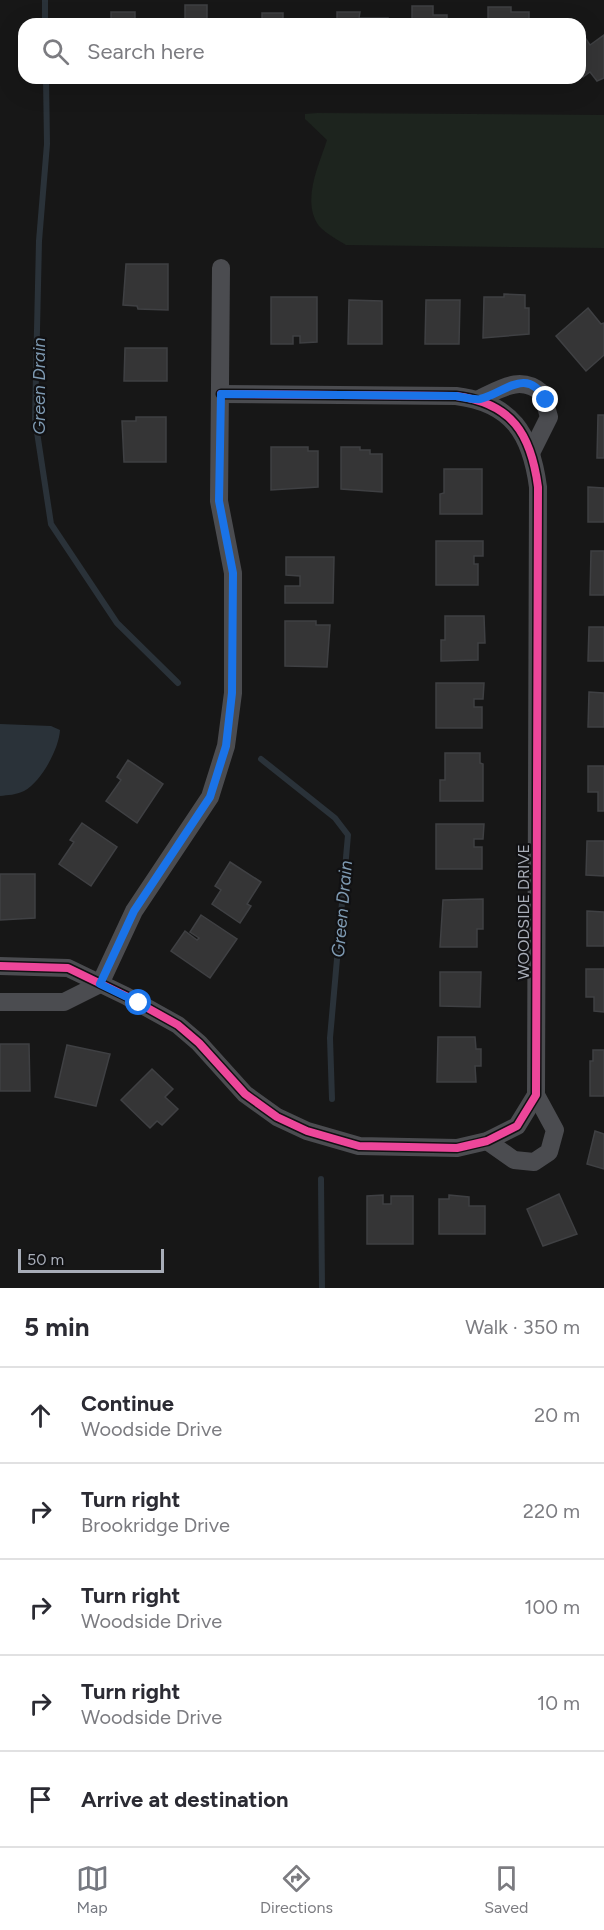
<!DOCTYPE html>
<html lang="en">
<head>
<meta charset="utf-8">
<style>
  :root { --surface:#fff; --page:#f2f2f3; --text:#2b2b33; --muted:#7c7c81; --line:#e1e1e2; --accent:#757880 }
  body { margin:0; font-family:Figtree,sans-serif; background:var(--page); color:var(--text) }
  .scale { position:absolute; left:18px; bottom:15px; width:146px; box-sizing:border-box; padding-left:6px; border:3px solid #a8adb8; border-top:0; font-size:16px; line-height:21px; white-space:nowrap; color:#a8adb8; -webkit-text-stroke:4px #111113; paint-order:stroke }
  .stop { position:absolute; width:18px; height:18px; margin:-14px; border:4px solid #1a73e8; border-radius:50%; background:#fff }
  .stop.end { background:#1a73e8; border-color:#fff; box-shadow:0 2px 6px #0008 }
  .list { margin:0; padding:0; list-style:none }
  h2 { display:flex; justify-content:space-between; align-items:center; height:78px; margin:0; padding:0 24px; font-size:26px }
  h2 small { font-size:20px; font-weight:400; color:var(--muted) }
  .list li { display:grid; grid-template-columns:39px 1fr auto; gap:18px; align-items:center; box-sizing:border-box; height:96px; padding:0 24px; border-top:2px solid var(--line) }
  .list b { display:block; font-size:22px; white-space:nowrap }
  .list p { margin:0; font-size:20px; white-space:nowrap; color:var(--muted) }
  .list em { font-size:20px; font-style:normal; color:var(--muted) }
  .icon { flex:none; width:33px; height:33px; fill:none; stroke:currentColor; stroke-width:2; stroke-linecap:round; stroke-linejoin:round }
  .map { position:relative; flex:none; width:604px; height:1288px; overflow:hidden }
  .search { position:absolute; background:var(--surface); box-shadow:0 6px 24px #0002; left:18px; right:18px; top:18px; height:66px; display:flex; align-items:center; gap:15px; box-sizing:border-box; padding:0 21px; border-radius:18px; color:var(--muted); font-size:22px }
  .sheet { height:558px; background:var(--surface) }
  nav { display:flex; justify-content:space-around; align-items:center; box-sizing:border-box; height:84px; border-top:2px solid var(--line); background:var(--surface); font-size:16px; color:var(--muted) }
  nav a { display:grid; justify-items:center; gap:3px }
  nav .on { color:var(--accent) }
  .map>svg:first-child { display:block }
</style>
</head>
<body>
<div class="map">
<svg width="604" height="1288" viewBox="0 0 604 1288">
  <rect width="100%" height="100%" fill="#171717"/>
  <!-- green -->
  <path fill="#1d241e" d="M317,113L604,115V248L346,245C338,240 325,233 319,226C301,201 319,165 327,140L305,119V114Z"/>
  <!-- water -->
  <path fill="#2a3239" d="M0,724L51,726L60,730C59,749 41,782 24,791C16,795 8,795 0,796Z"/>
  <g fill="none" stroke-linecap="round" stroke-linejoin="round">
    <!-- stream -->
    <g stroke="#2a3239" stroke-width="6">
      <path d="M45,0V24"/>
      <path d="M46,78L47,144L39,241L35,419L51,524L117,623L178,683"/>
      <path d="M261,759L335,818L348,835L330,1038L332,1099"/>
      <path d="M321,1179L322,1288"/>
    </g>
  </g>
  <!-- building -->
  <g fill="#353536" stroke="#3f4043" stroke-width="1.5">
    <path d="M185,5H207V19H237V24H185Z"/>
    <path d="M412,6H433V15H447V24H412Z"/>
    <path d="M488,7H511V12H529V24H488Z"/>
    <rect x="111" y="12" width="24" height="12"/>
    <path d="M337,12H360L359,18H388V24H337Z"/>
    <path d="M262,13H283V19H313V24H262Z"/>
    <path d="M582,33L590,45L604,35V78L597,81L590,72L583,77L580,74Z"/>
    <path d="M126,264H168V310L138,309L137,306L123,305Z"/>
    <path d="M504,294L525,295V308H529V334L483,338L484,297H504Z"/>
    <path d="M271,297H317V342L300,343V336H293V344H271Z"/>
    <path d="M349,300L382,301V344H348Z"/>
    <path d="M426,300H460L459,344H425Z"/>
    <path d="M588,308L601,324L604,323V355L586,371L556,336Z"/>
    <path d="M125,348H167V381H124Z"/>
    <path d="M598,415H604V458H597Z"/>
    <path d="M136,417H166V462H124L122,421H136Z"/>
    <path d="M271,447H308V451H318V487L271,490Z"/>
    <path d="M341,447H360V450H370V454H382V492L341,489Z"/>
    <path d="M444,469H482V514H440V494L444,493Z"/>
    <path d="M588,487L604,488V522H588Z"/>
    <path d="M436,541H483V556H474V564H478V585H436Z"/>
    <path d="M591,551H604V595H590Z"/>
    <path d="M286,557H334L333,603H285V586H300V576L286,575Z"/>
    <path d="M445,616H484L485,643H478V660L441,661V640H445Z"/>
    <path d="M285,621H316V625H330L327,667L285,666Z"/>
    <path d="M589,627H604V661H588Z"/>
    <path d="M436,683H484L483,699H474V707H482V728H436Z"/>
    <path d="M589,692L604,693V727H588Z"/>
    <path d="M445,753H480V763L483,764V801H440V780H445Z"/>
    <path d="M128,760L163,784L137,823L106,801L121,780L117,777Z"/>
    <path d="M588,766H604V811H598V792H588Z"/>
    <path d="M82,823L117,847L91,886L59,864L74,842L70,840Z"/>
    <path d="M436,824H484L483,839H474V847H482V869H436Z"/>
    <path d="M587,841H604V876L586,875Z"/>
    <path d="M230,862L261,882L247,904L251,906L240,923L212,904L221,890L215,886Z"/>
    <path d="M0,874H35V918L0,920Z"/>
    <path d="M483,899V929H477V947H440L443,900Z"/>
    <path d="M587,911L604,912V946H587Z"/>
    <path d="M201,915L237,939L210,978L171,951L185,931L197,940L199,938L190,932Z"/>
    <path d="M586,969H604V1012L594,1011V997H586Z"/>
    <path d="M440,972H481L480,1007L440,1006Z"/>
    <path d="M438,1037H475L476,1049H481V1066H475L476,1082H437Z"/>
    <path d="M0,1044H29L30,1091H0Z"/>
    <path d="M67,1045L110,1054L96,1106L55,1097Z"/>
    <path d="M593,1050H604V1096H590V1061H593Z"/>
    <path d="M152,1069L173,1089L165,1097L178,1109L162,1125L157,1121L150,1128L121,1100Z"/>
    <path d="M595,1131L604,1134V1169L587,1164Z"/>
    <path d="M559,1194L577,1234L543,1246L527,1209Z"/>
    <path d="M383,1195V1204H391V1196H413V1244H367V1196Z"/>
    <path d="M449,1195L469,1197V1206H485V1234H439V1199H449Z"/>
  </g>
  <g fill="none" stroke-linecap="round" stroke-linejoin="round">
    <!-- street -->
    <g stroke="#4b4c50" stroke-width="18">
      <path d="M479,399C502,388 521,375 542,393L549,417L531,453"/>
      <path d="M0,966L68,968L126,996L178,1025L199,1043L245,1094L277,1117L307,1131L359,1146L457,1148L487,1141L517,1126L536,1095L538,487C531,434 512,403 456,396L221,394"/>
      <path d="M100,984L134,911L210,797L226,746L233,693V573L219,501L221,268"/>
      <path d="M0,1002H64L100,984"/>
      <path d="M487,1141L514,1160L534,1162L549,1152L555,1130L536,1095"/>
    </g>
    <defs>
      <path id="cycleway" d="M0,966L68,968L126,996L178,1025L199,1043L245,1094L277,1117L307,1131L359,1146L457,1148L487,1141L517,1126L536,1095L538,487C531,434 512,403 456,396L221,394"/>
    </defs>
    <!-- cycleway casing -->
    <use href="#cycleway" stroke="#111113" stroke-width="11"/>
    <!-- cycleway -->
    <use href="#cycleway" stroke="#ed469a" stroke-width="8"/>
  </g>
  <g fill="none" stroke-linecap="round" stroke-linejoin="round">
    <!-- route -->
    <path stroke="#1a73e8" stroke-width="8" d="M139,1003L100,984L134,911L210,797L226,746L232,693L233,573L219,501L221,394L456,396C463,397 473,400 480,399C504,394 526,365 546,400"/>
  </g>
  <g text-anchor="middle" stroke-width="4.5" stroke-linejoin="round" paint-order="stroke">
    <!-- street labels -->
    <g font-size="16" fill="#a8adb8" stroke="#111113">
      <text transform="translate(523 912) rotate(-90)" y="6">WOODSIDE DRIVE</text>
    </g>
    <!-- water labels -->
    <g font-size="18" font-style="italic" fill="#7f9bb3" stroke="#111113">
      <text transform="translate(39 386) rotate(-90)" y="6">Green Drain</text>
      <text transform="translate(342 909) rotate(-85)" y="6">Green Drain</text>
    </g>
  </g>
</svg>
<div class="scale">50 m</div>
<div class="stop" style="left:139px;top:1003px"></div>
<div class="stop end" style="left:546px;top:400px"></div>
<div class="search"><svg class="icon" aria-label="search" viewBox="0 0 24 24"><circle cx="10" cy="10" r="6"/><path d="M15 15l6 6"/></svg>Search here</div>
</div>
<section class="sheet">
<h2>5 min<small>Walk · 350 m</small></h2>
<ul class="list">
<li><svg class="icon" aria-label="ahead" viewBox="0 0 24 24"><path d="M12 20V5M6 11l6-6 6 6"/></svg><div><b>Continue</b><p>Woodside Drive</p></div><em>20 m</em></li>
<li><svg class="icon" aria-label="right" viewBox="0 0 24 24"><path d="M7 20v-9h11M14 6l5 5-5 5"/></svg><div><b>Turn right</b><p>Brookridge Drive</p></div><em>220 m</em></li>
<li><svg class="icon" aria-label="right" viewBox="0 0 24 24"><path d="M7 20v-9h11M14 6l5 5-5 5"/></svg><div><b>Turn right</b><p>Woodside Drive</p></div><em>100 m</em></li>
<li><svg class="icon" aria-label="right" viewBox="0 0 24 24"><path d="M7 20v-9h11M14 6l5 5-5 5"/></svg><div><b>Turn right</b><p>Woodside Drive</p></div><em>10 m</em></li>
<li><svg class="icon" aria-label="arrive" viewBox="0 0 24 24"><path d="M6 21V4h12l-3 4 3 4H6"/></svg><div><b>Arrive at destination</b></div></li>
</ul>
</section>
<nav>
<a class="on"><svg class="icon" aria-label="map" viewBox="0 0 24 24"><path d="M3 6l6-2 6 2 6-2v14l-6 2-6-2-6 2zM9 4v14M15 6v14"/></svg>Map</a>
<a><svg class="icon" aria-label="directions" viewBox="0 0 24 24"><path d="M12 3l9 9-9 9-9-9zM9 14v-3h6M13 9l2 2-2 2"/></svg>Directions</a>
<a><svg class="icon" aria-label="saved" viewBox="0 0 24 24"><path d="M7 4h10v16l-5-4-5 4z"/></svg>Saved</a>
</nav>
</body>
</html>
